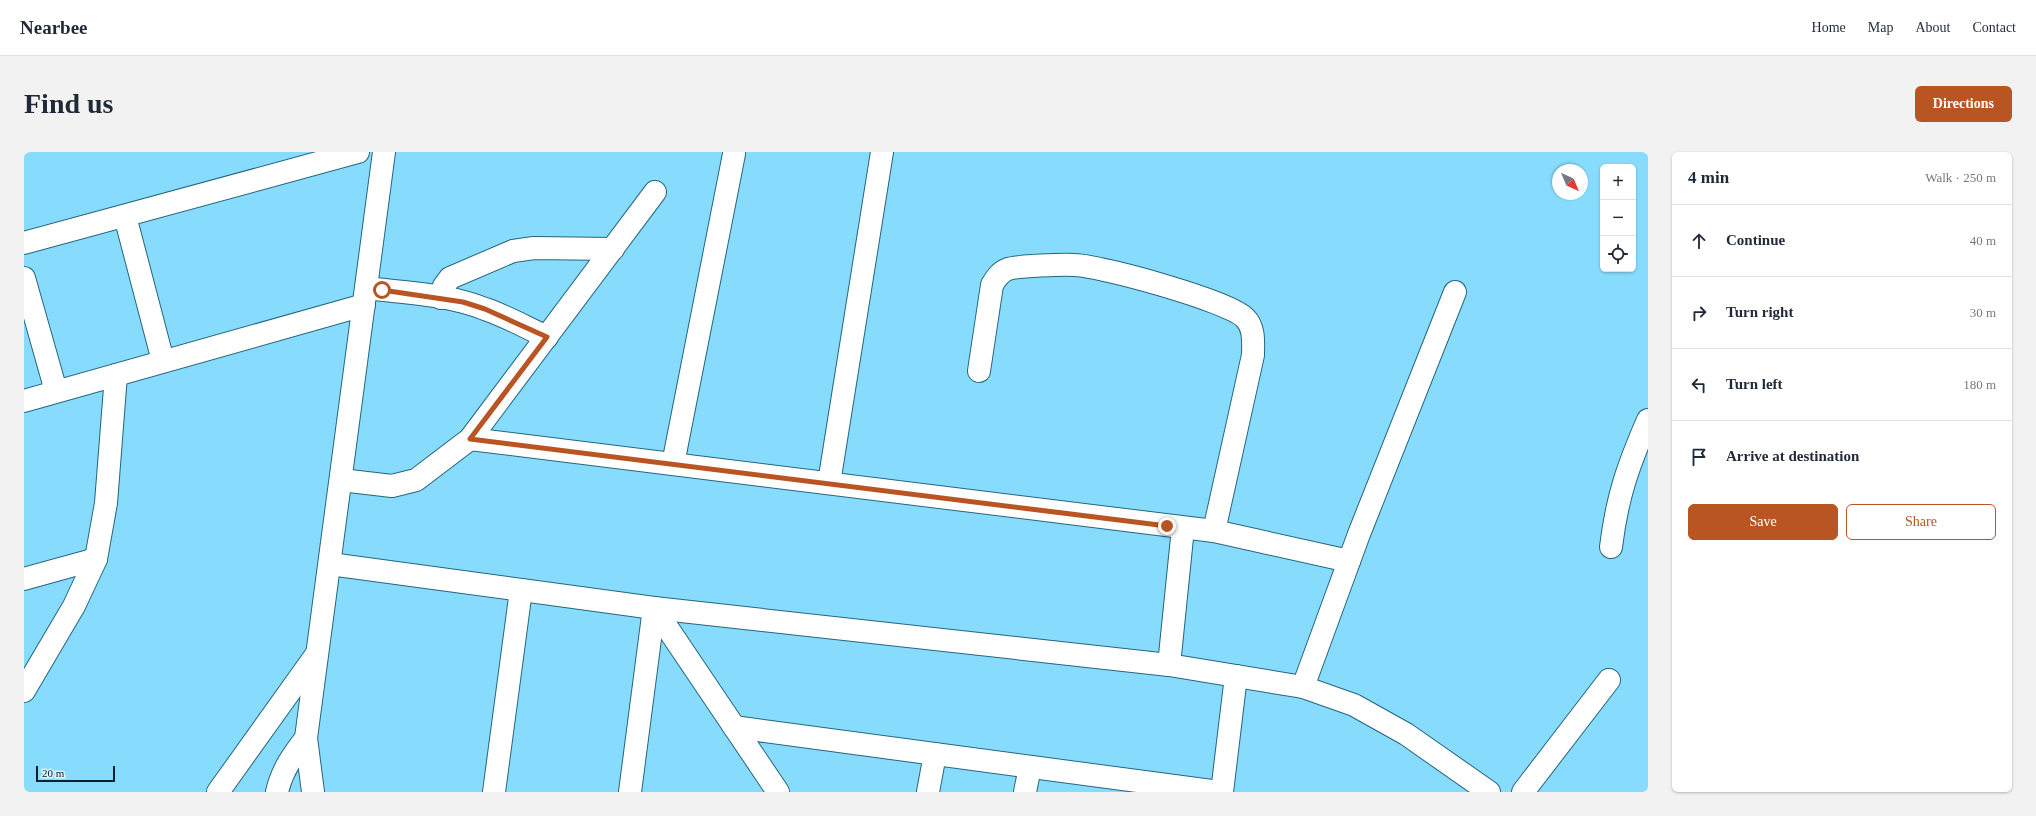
<!DOCTYPE html>
<html lang="en">
<head>
<meta charset="utf-8">
<style>
  :root { --surface:#fff; --page:#f2f2f3; --text:#1f2937; --muted:#747a83; --line:#e0e1e3; --accent:#b95522 }
  body { margin:0; font-family:"Times New Roman",serif; background:var(--page); color:var(--text) }
  .controls { position:absolute; right:12px; top:12px; display:grid; overflow:hidden; border-radius:6px; box-shadow:0 1px 3px #0004 }
  .controls button { width:36px; height:36px; display:grid; place-items:center; padding:0; border:0; border-bottom:1px solid var(--line); background:var(--surface); color:var(--text); font:20px sans-serif }
  .compass { position:absolute; left:1528px; top:12px; width:36px; height:36px; border-radius:50%; background:var(--surface); box-shadow:0 1px 3px #0004; rotate:136deg }
  .scale { position:absolute; left:12px; bottom:10px; width:79px; box-sizing:border-box; padding-left:4px; border:2px solid #00202c; border-top:0; font-size:11px; line-height:14px; white-space:nowrap; color:#00202c; -webkit-text-stroke:3px #dcf3fd; paint-order:stroke }
  .stop { position:absolute; width:12px; height:12px; margin:-9px; border:3px solid #b95522; border-radius:50%; background:#fff }
  .stop.end { background:#b95522; border-color:#fff; box-shadow:0 1px 4px #0008 }
  .list { margin:0; padding:0; list-style:none }
  h2 { display:flex; justify-content:space-between; align-items:center; height:52px; margin:0; padding:0 16px; font-size:17px }
  h2 small { font-size:13px; font-weight:400; color:var(--muted) }
  .list li { display:grid; grid-template-columns:26px 1fr auto; gap:12px; align-items:center; box-sizing:border-box; height:72px; padding:0 16px; border-top:1px solid var(--line) }
  .list b { display:block; font-size:15px; white-space:nowrap }
  .list em { font-size:13px; font-style:normal; color:var(--muted) }
  .actions { display:flex; gap:8px; padding:12px 16px }
  .actions a { flex:1; padding:9px 0; border:1px solid var(--accent); border-radius:6px; text-align:center; font-size:14px; color:var(--accent) }
  .actions .main { background:var(--accent); color:#fff }
  .icon { flex:none; width:22px; height:22px; fill:none; stroke:currentColor; stroke-width:2; stroke-linecap:round; stroke-linejoin:round }
  .map { position:relative; flex:none; width:1624px; height:640px; overflow:hidden; border-radius:6px }
  header { display:flex; align-items:center; gap:24px; box-sizing:border-box; height:56px; padding:0 20px; background:var(--surface); border-bottom:1px solid var(--line) }
  header strong { font-size:19px }
  nav { display:flex; gap:22px; margin-inline-start:auto; font-size:14px }
  .intro { display:flex; align-items:center; justify-content:space-between; box-sizing:border-box; height:96px; padding:0 24px }
  h1 { margin:0; font-size:28px }
  .button { padding:10px 18px; border-radius:6px; background:var(--accent); color:#fff; font-size:14px; font-weight:700 }
  main { display:flex; gap:24px; padding:0 24px }
  aside { flex:1; background:var(--surface); border-radius:6px; box-shadow:0 1px 3px #0004 }
  .map>svg:first-child { display:block }
</style>
</head>
<body>
<header>
<strong>Nearbee</strong>
<nav><a>Home</a><a>Map</a><a>About</a><a>Contact</a></nav>
</header>
<div class="intro"><h1>Find us</h1><a class="button">Directions</a></div>
<main>
<div class="map">
<svg width="1624" height="640" viewBox="0 0 1624 640">
  <rect width="100%" height="100%" fill="#87dbfc"/>
  <g fill="none" stroke-linecap="round" stroke-linejoin="round">
    <defs>
      <g id="minor">
        <path d="M101,64L139,209"/>
        <path d="M0,91L334,0"/>
        <path d="M0,126L32,239"/>
        <path d="M342,136C382,141 424,142 461,157C482,164 503,176 523,185"/>
        <path d="M417,146L420,134L426,126L489,99L510,96L589,97"/>
        <path d="M955,219L968,133C972,126 976,120 984,117C993,114 1040,112 1051,113C1077,114 1205,149 1221,166C1231,176 1229,191 1229,203L1190,379"/>
        <path d="M0,249L340,153"/>
        <path d="M446,287L631,40"/>
        <path d="M649,312L710,2"/>
        <path d="M317,328L368,334L392,328L446,287L1190,379L1325,409"/>
        <path d="M805,331L858,0"/>
        <path d="M1587,395C1593,345 1604,314 1624,268"/>
        <path d="M306,412L630,456L1145,513L1279,535L1330,553L1382,582L1465,640"/>
        <path d="M0,427L72,407"/>
        <path d="M630,456L754,640"/>
        <path d="M1145,513L1159,376"/>
        <path d="M1279,535L1335,382L1431,140"/>
        <path d="M0,539L50,454L72,407L82,351L92,223"/>
        <path d="M710,575L1195,640"/>
        <path d="M470,640L497,438"/>
        <path d="M606,640L630,456"/>
        <path d="M904,640L911,602"/>
        <path d="M1001,640L1006,615"/>
        <path d="M1198,640L1212,524"/>
        <path d="M1499,640L1585,528"/>
      </g>
      <g id="tertiary">
        <path d="M194,640L292,503"/>
        <path d="M253,640C258,618 269,603 282,586"/>
        <path d="M289,640L282,586L360,0"/>
      </g>
    </defs>
    <!-- minor casing -->
    <use href="#minor" stroke="#24667d" stroke-width="24"/>
    <!-- tertiary casing -->
    <use href="#tertiary" stroke="#24667d" stroke-width="24"/>
    <!-- minor -->
    <use href="#minor" stroke="#fff" stroke-width="22"/>
    <!-- tertiary -->
    <use href="#tertiary" stroke="#fff" stroke-width="22"/>
  </g>
  <g fill="none" stroke-linecap="round" stroke-linejoin="round">
    <!-- route -->
    <path stroke="#b95522" stroke-width="5" d="M358,138L439,150L461,157L523,185L446,287L1143,374"/>
  </g>
</svg>
<div class="controls">
<button>+</button>
<button>−</button>
<button><svg class="icon" aria-label="locate" viewBox="0 0 24 24"><circle cx="12" cy="12" r="6"/><path d="M12 2v4M12 18v4M2 12h4M18 12h4"/></svg></button>
</div>
<svg class="compass" viewBox="-18 -18 36 36"><path d="M0-13l5 13h-10z" fill="#e53935"/><path d="M0 13l5-13h-10z" fill="#747a83"/></svg>
<div class="scale">20 m</div>
<div class="stop" style="left:358px;top:138px"></div>
<div class="stop end" style="left:1143px;top:374px"></div>
</div>
<aside>
<h2>4 min<small>Walk · 250 m</small></h2>
<ul class="list">
<li><svg class="icon" aria-label="ahead" viewBox="0 0 24 24"><path d="M12 20V5M6 11l6-6 6 6"/></svg><div><b>Continue</b></div><em>40 m</em></li>
<li><svg class="icon" aria-label="right" viewBox="0 0 24 24"><path d="M7 20v-9h11M14 6l5 5-5 5"/></svg><div><b>Turn right</b></div><em>30 m</em></li>
<li><svg class="icon" aria-label="left" viewBox="0 0 24 24"><path d="M17 20v-9H6M10 6l-5 5 5 5"/></svg><div><b>Turn left</b></div><em>180 m</em></li>
<li><svg class="icon" aria-label="arrive" viewBox="0 0 24 24"><path d="M6 21V4h12l-3 4 3 4H6"/></svg><div><b>Arrive at destination</b></div></li>
</ul>
<div class="actions"><a class="main">Save</a><a>Share</a></div>
</aside>
</main>
</body>
</html>
